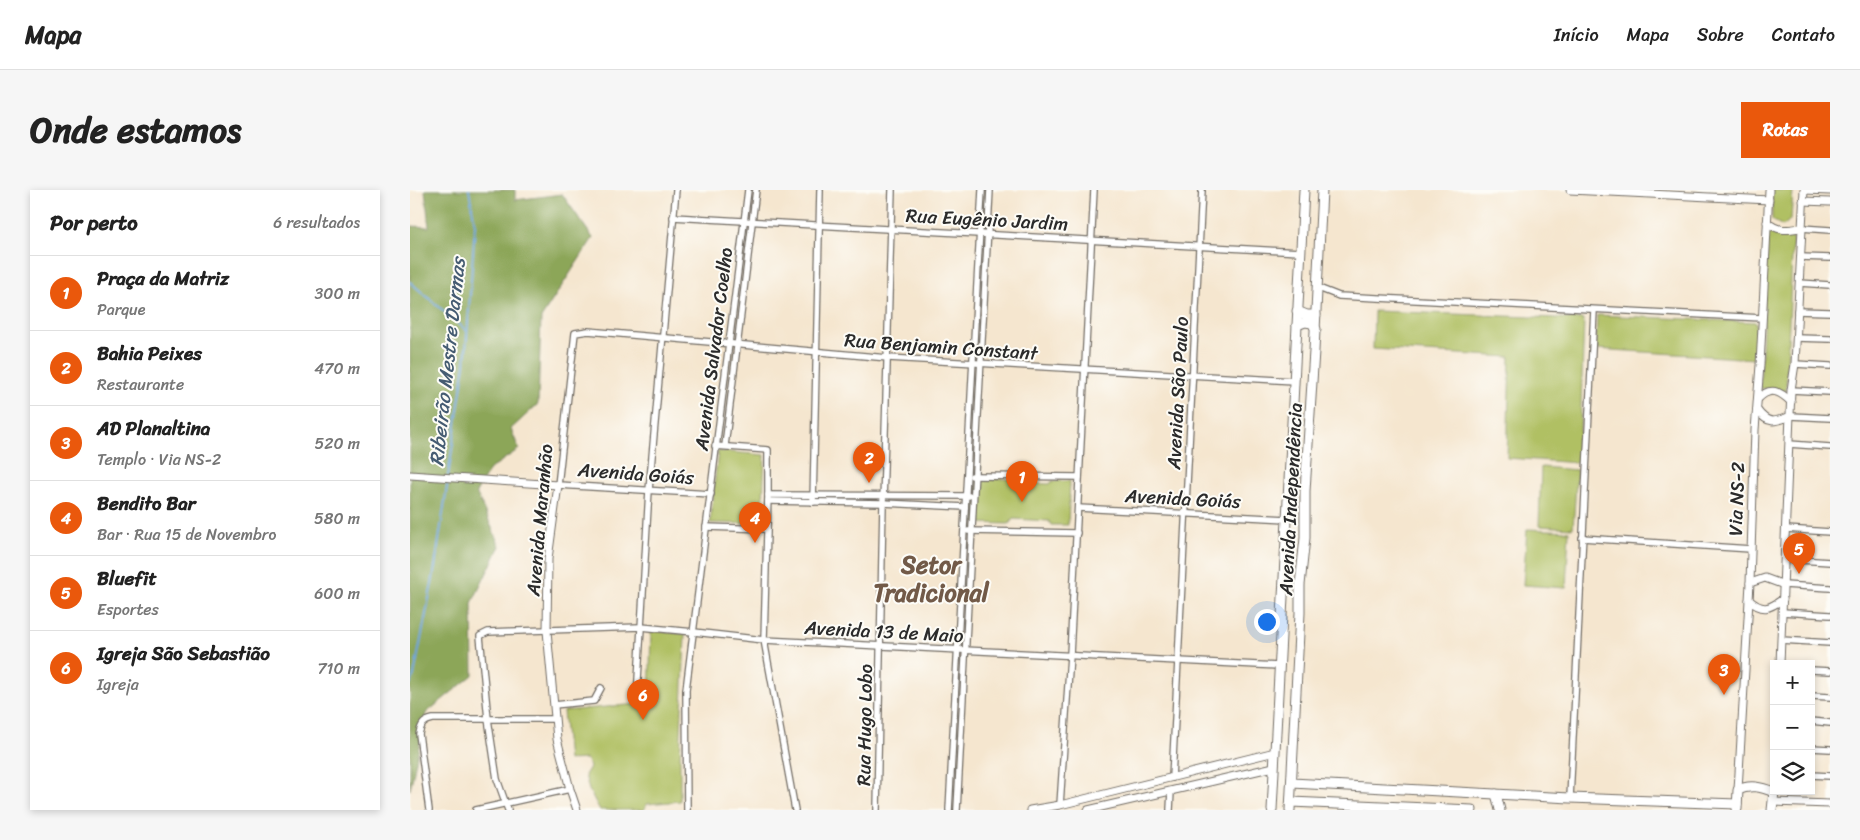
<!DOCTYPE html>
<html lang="pt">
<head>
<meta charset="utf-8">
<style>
  :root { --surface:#fff; --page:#f6f6f6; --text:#222; --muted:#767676; --line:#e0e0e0; --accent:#ea580c }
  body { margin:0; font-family:Sriracha,sans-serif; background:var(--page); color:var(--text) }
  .controls { position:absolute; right:15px; bottom:15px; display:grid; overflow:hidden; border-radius:0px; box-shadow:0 2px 8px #0003 }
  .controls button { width:45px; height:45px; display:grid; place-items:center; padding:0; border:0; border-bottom:1px solid var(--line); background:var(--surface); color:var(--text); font:25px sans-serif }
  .you { position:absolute; left:856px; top:431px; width:18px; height:18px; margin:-12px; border:4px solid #fff; border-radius:50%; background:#1a73e8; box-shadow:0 0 0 8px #1a73e833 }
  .badge { display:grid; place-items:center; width:32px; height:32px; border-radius:50%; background:var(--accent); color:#fff; font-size:16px; font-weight:700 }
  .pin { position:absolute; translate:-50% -41px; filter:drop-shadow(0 1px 2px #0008) }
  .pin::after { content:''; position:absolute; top:26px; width:18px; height:15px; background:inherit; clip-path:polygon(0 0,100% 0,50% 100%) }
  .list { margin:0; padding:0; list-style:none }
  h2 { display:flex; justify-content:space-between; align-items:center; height:65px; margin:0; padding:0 20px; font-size:21px }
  h2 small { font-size:16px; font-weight:400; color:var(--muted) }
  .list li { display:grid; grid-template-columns:32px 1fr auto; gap:15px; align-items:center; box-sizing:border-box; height:75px; padding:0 20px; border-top:1px solid var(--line) }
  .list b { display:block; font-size:19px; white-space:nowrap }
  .list p { margin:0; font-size:16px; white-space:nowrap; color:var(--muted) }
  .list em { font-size:16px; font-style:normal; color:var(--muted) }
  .icon { flex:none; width:28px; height:28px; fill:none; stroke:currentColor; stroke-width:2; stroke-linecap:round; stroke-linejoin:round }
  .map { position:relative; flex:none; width:1420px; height:620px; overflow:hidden; border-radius:0px }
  header { display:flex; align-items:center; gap:30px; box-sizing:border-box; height:70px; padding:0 25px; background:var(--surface); border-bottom:1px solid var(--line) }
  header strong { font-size:24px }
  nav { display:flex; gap:28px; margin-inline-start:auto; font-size:18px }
  .intro { display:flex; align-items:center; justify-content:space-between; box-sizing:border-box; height:120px; padding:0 30px }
  h1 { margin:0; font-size:35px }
  .button { padding:12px 22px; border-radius:0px; background:var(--accent); color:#fff; font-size:18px; font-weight:700 }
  main { display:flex; gap:30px; padding:0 30px }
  aside { flex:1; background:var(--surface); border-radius:0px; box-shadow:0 2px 8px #0003 }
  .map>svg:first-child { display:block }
</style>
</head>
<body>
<header>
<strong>Mapa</strong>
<nav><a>Início</a><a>Mapa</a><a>Sobre</a><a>Contato</a></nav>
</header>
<div class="intro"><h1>Onde estamos</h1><a class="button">Rotas</a></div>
<main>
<aside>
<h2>Por perto<small>6 resultados</small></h2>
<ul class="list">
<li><span class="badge">1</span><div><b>Praça da Matriz</b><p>Parque</p></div><em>300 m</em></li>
<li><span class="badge">2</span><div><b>Bahia Peixes</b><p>Restaurante</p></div><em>470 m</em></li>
<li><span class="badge">3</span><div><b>AD Planaltina</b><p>Templo · Via NS-2</p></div><em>520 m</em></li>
<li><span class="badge">4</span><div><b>Bendito Bar</b><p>Bar · Rua 15 de Novembro</p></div><em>580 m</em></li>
<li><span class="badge">5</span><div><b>Bluefit</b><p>Esportes</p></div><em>600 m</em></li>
<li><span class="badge">6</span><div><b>Igreja São Sebastião</b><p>Igreja</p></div><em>710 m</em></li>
</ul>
</aside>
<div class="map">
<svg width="1420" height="620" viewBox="0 0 1420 620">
  <rect width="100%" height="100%" fill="#fdfcf7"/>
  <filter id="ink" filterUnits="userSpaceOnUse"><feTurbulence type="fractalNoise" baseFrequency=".02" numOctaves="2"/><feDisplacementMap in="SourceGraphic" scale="10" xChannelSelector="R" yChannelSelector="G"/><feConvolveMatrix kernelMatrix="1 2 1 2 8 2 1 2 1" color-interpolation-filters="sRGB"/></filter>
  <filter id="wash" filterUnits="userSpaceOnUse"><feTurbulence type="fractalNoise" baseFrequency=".0096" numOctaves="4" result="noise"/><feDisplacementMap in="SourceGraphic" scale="20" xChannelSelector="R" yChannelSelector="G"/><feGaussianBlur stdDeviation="1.12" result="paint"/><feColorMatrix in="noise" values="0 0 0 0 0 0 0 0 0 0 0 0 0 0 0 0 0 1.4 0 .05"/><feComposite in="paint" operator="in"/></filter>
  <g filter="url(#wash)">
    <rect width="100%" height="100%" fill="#f5e6cf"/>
    <!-- green -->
    <g fill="#b0c063" stroke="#6e7647">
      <path d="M1362,0H1383L1381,29L1373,36L1362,30Z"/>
      <path d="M1358,43L1383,44L1376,201L1350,198Z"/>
      <path d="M964,121L1174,129L1169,273L1097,268L1100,167L963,159Z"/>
      <path d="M1187,125L1346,132L1345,169L1186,159Z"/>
      <path d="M308,261L355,265L352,334L300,333Z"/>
      <path d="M1131,277L1167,280L1163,338L1129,336Z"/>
      <path d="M567,289H602L605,293L640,294L642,291H660L658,335H641L639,331L603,329L599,334L564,333Z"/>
      <path d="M1117,339L1159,341L1156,398L1113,395Z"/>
      <path d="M241,441L275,444L270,570V611L237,614L234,620H190L179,600L175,585L180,577L176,569L158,570L153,521L239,513Z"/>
    </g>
    <!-- forest -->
    <path fill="#8ca659" stroke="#5c6842" d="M15,0H105V10L152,4L183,48L131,128L128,214L101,239L109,259L80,279L66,302L90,356L62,413L63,485L16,523L0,600V36L19,37Z"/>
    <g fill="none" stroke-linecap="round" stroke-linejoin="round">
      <!-- stream -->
      <g stroke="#6da5dc" stroke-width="2">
        <path d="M0,92L57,141"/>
        <path d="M38,286L55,174L65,35L59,0"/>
        <path d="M0,494L4,485L24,383L38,290"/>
      </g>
    </g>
  </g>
  <g filter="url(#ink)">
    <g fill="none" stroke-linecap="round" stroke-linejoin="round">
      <defs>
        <g id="minor">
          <path d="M263,27L890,62"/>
          <path d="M1391,38L1420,40"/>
          <path d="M1390,67L1420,68"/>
          <path d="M1389,93L1420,95"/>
          <path d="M906,97L929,106L1352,128"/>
          <path d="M1387,121L1420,122"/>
          <path d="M1386,148L1420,149"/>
          <path d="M1385,174L1420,176"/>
          <path d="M1381,200L1420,202"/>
          <path d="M1381,226L1420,228"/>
          <path d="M1379,254L1420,257"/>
          <path d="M305,256L358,260V305L354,450L385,620"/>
          <path d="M315,256L346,0"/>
          <path d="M562,286L669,287"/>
          <path d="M301,304L148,295L165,143L178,141L478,168L884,191"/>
          <path d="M358,305L559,306"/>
          <path d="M358,311L473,313L555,317"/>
          <path d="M403,312L410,0"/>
          <path d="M668,318L877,329"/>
          <path d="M296,337L357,339"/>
          <path d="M1376,339L1420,342"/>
          <path d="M558,341L667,343"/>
          <path d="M1172,348L1341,359"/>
          <path d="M1375,369L1420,372"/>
          <path d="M1374,395L1420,398"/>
          <path d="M1372,422L1420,425"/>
          <path d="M1371,450L1420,453"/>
          <path d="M1401,480L1420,481"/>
          <path d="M1401,506L1420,507"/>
          <path d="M227,507L239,300L266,0"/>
          <path d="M144,515L184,511L191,498"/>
          <path d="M1401,531L1420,533"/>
          <path d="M1401,558L1420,559"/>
          <path d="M1401,585L1420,586"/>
          <path d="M762,588L792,0"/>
          <path d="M1160,608L1184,120"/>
          <path d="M650,615L660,465L684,0"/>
          <path d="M19,620L9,544C11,535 13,531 23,529H145"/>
          <path d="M66,620L160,599"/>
          <path d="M98,620L87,589L78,529L70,446L78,442L231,437L284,442L354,450L869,476"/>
          <path d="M277,620L276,500L338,0"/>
          <path d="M467,620L473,313L482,0"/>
          <path d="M539,620L572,0"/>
          <path d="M547,620L580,0"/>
          <path d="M760,620L761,601"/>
        </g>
        <g id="tertiary">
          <path d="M1160,0L1359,10"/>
          <path d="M1394,0L1420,1"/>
          <path d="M1393,11L1420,12"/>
          <path d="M1357,32C1368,42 1377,40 1391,38"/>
          <path d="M1348,209C1360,196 1370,201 1381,212"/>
          <path d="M1347,220C1358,235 1365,232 1381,226"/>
          <path d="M0,285L148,295L138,369L137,441L147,549L160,599L167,620"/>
          <path d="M1340,393L1355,388L1374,395"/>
          <path d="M1339,410C1353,422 1359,419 1373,409"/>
          <path d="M1370,474L1381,200L1385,174L1394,0"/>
          <path d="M1328,600L1340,393L1345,240L1350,175L1359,0"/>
          <path d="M1363,612L1420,614"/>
          <path d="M620,620L650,615L865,562"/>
          <path d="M678,620L864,577"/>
        </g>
        <g id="primary">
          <path d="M887,121L897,125H906"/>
          <path d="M887,135L895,132L902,133L906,139"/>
          <path d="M882,593L1160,608L1327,614"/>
          <path d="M1086,604L1090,620"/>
          <path d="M881,612L1062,620"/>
          <path d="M1327,619L1328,600C1340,594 1351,597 1364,602L1362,620"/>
          <path d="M862,620L894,0"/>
          <path d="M880,620L890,423V395L895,348V301L904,161L912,0"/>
        </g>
      </defs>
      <!-- minor casing -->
      <use href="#minor" stroke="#726c64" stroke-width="8"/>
      <!-- tertiary casing -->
      <use href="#tertiary" stroke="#726c64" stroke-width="9"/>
      <!-- primary casing -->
      <use href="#primary" stroke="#726c64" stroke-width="11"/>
      <!-- minor -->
      <use href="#minor" stroke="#fff" stroke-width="5.5"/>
      <!-- tertiary -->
      <use href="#tertiary" stroke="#fff" stroke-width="7"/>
      <!-- primary -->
      <use href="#primary" stroke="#fff" stroke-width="9"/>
    </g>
  </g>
  <g text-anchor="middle" stroke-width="4" stroke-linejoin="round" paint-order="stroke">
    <!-- street labels -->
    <g font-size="19" fill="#2b2b2b" stroke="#fdfcf7">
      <text transform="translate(577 29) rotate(3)" y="7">Rua Eugênio Jardim</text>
      <text transform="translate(531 156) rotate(4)" y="7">Rua Benjamin Constant</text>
      <text transform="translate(303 159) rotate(-83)" y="7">Avenida Salvador Coelho</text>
      <text transform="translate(767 203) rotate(-87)" y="7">Avenida São Paulo</text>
      <text transform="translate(226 283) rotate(4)" y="7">Avenida Goiás</text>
      <text transform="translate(773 308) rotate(3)" y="7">Avenida Goiás</text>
      <text transform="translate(880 309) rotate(-87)" y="7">Avenida Independência</text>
      <text transform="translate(1326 309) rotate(-88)" y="7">Via NS-2</text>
      <text transform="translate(129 330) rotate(-85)" y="7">Avenida Maranhão</text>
      <text transform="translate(474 441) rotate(3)" y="7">Avenida 13 de Maio</text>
      <text transform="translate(454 535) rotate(-89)" y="7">Rua Hugo Lobo</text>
    </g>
    <!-- water labels -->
    <g font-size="20" font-style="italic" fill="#455c72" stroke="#fdfcf7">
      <text transform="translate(37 172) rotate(-84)" y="7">Ribeirão Mestre Darmas</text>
    </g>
    <!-- district labels -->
    <g font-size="24" font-weight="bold" fill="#725a48" stroke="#fdfcf7">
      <text x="521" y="383">Setor<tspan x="521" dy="28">Tradicional</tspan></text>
    </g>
  </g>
</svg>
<div class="controls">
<button>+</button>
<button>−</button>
<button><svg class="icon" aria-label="layers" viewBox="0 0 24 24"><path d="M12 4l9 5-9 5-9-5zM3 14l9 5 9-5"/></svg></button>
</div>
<div class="you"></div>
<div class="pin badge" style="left:612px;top:312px">1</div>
<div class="pin badge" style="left:459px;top:293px">2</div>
<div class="pin badge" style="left:1314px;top:505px">3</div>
<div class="pin badge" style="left:345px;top:353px">4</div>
<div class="pin badge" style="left:1389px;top:384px">5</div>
<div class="pin badge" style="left:233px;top:530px">6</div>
</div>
</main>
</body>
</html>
